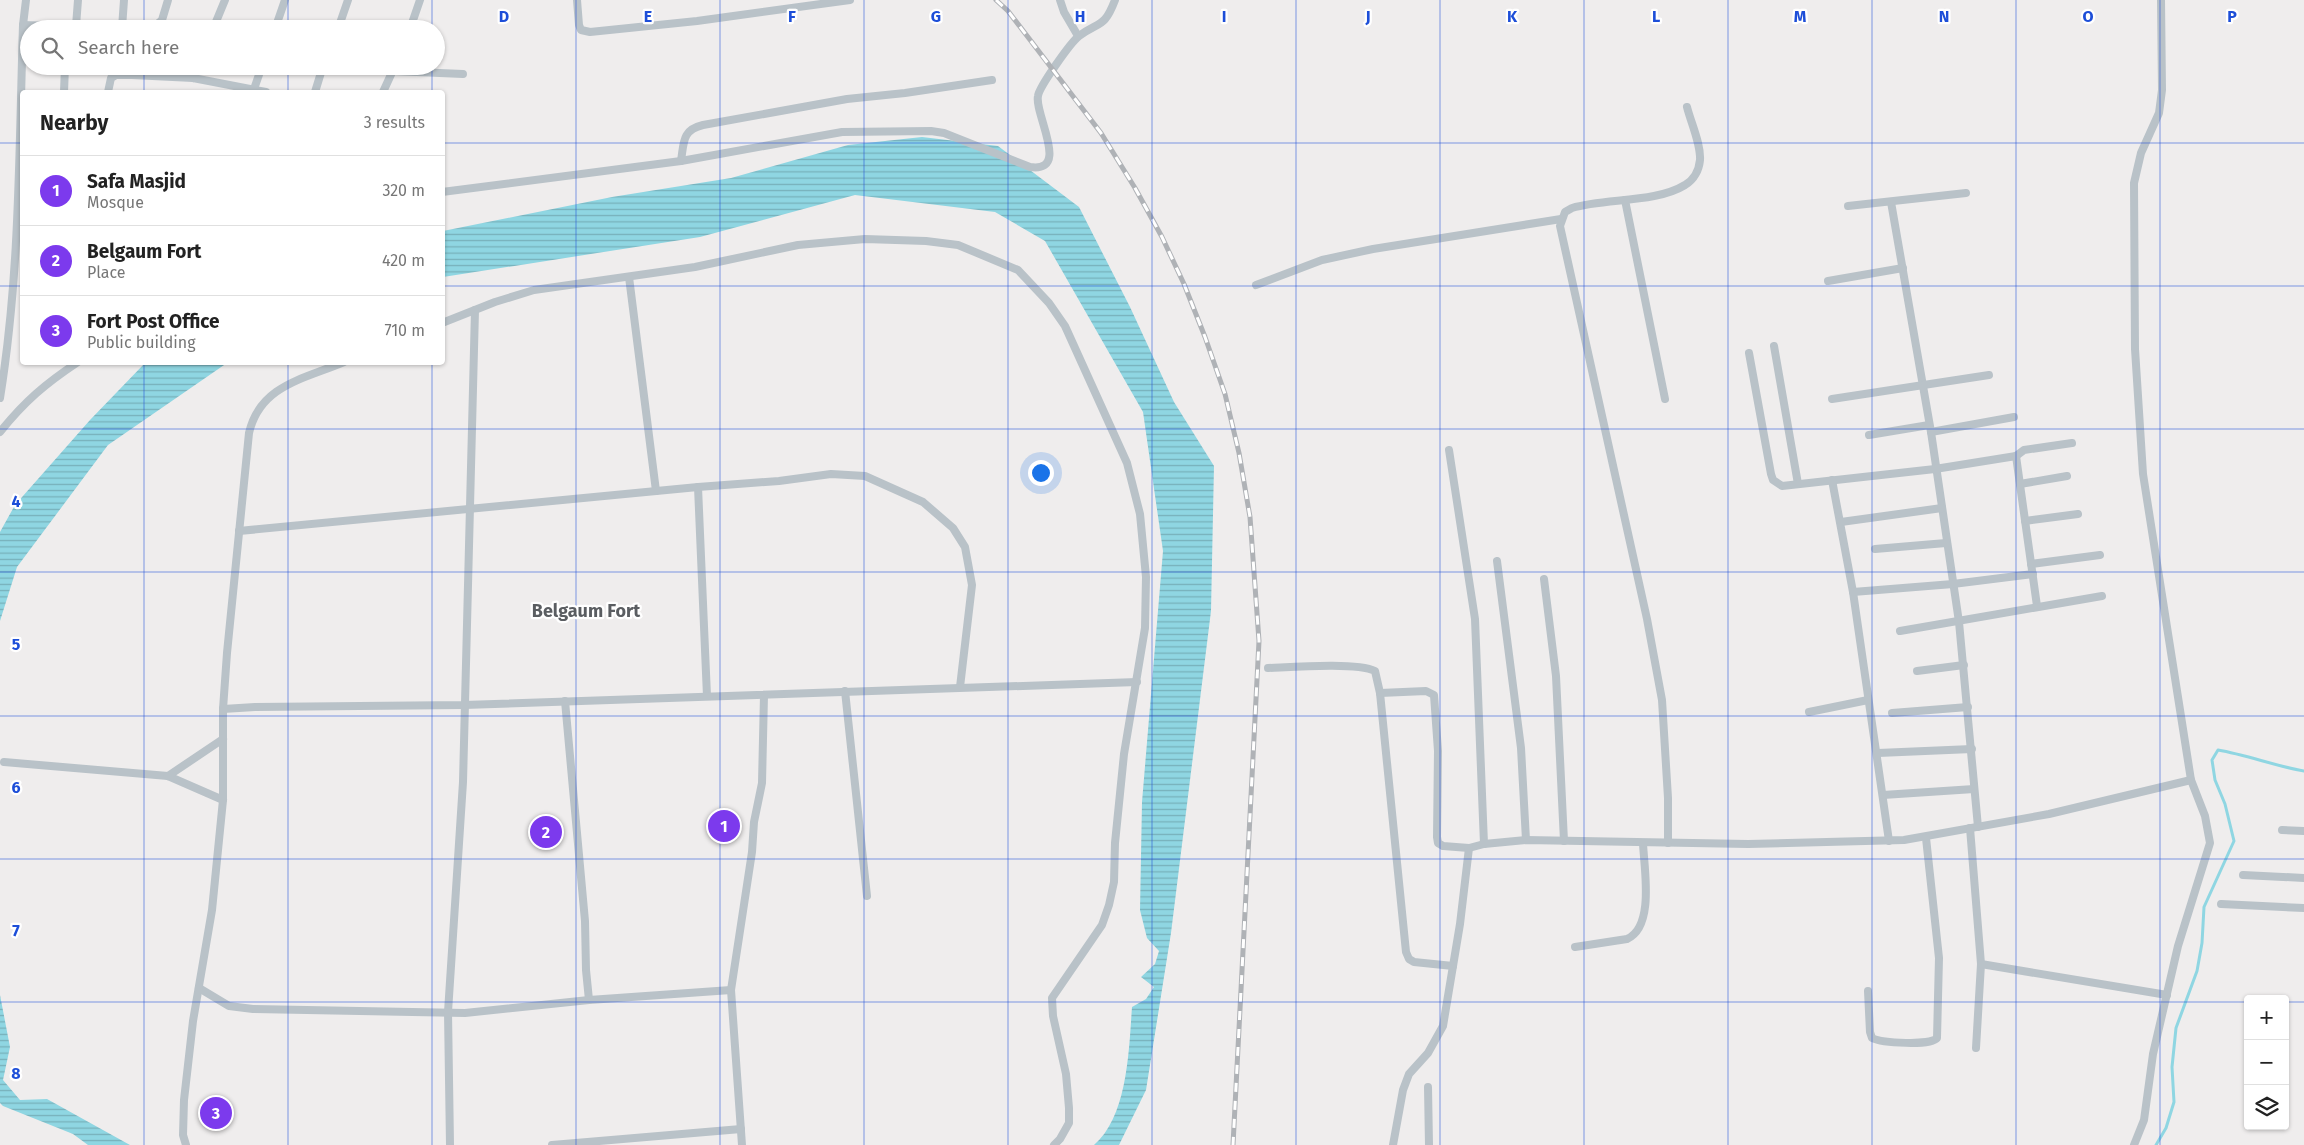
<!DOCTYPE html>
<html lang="en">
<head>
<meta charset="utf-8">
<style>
  :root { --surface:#fff; --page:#f6f6f6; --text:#222; --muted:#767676; --line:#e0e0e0; --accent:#7c3aed }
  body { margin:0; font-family:"Fira Sans",sans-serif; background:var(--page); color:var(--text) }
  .controls { position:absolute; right:15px; bottom:15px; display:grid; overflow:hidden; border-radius:5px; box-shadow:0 1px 4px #0004 }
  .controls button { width:45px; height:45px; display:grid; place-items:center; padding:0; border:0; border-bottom:1px solid var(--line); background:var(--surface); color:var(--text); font:25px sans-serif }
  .you { position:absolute; left:1040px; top:472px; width:18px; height:18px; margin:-12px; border:4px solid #fff; border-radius:50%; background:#1a73e8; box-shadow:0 0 0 8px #1a73e833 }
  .badge { display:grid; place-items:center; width:32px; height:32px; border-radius:50%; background:var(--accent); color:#fff; font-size:16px; font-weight:700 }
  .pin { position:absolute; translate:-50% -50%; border:2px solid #fff; box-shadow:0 1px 5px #0006 }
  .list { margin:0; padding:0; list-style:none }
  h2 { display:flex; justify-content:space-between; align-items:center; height:65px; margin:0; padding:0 20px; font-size:21px }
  h2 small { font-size:16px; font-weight:400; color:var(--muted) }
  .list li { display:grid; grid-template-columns:32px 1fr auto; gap:15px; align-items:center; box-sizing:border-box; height:70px; padding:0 20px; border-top:1px solid var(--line) }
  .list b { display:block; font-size:19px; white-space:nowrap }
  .list p { margin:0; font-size:16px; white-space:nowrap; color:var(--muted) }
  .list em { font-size:16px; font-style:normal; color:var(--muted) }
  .icon { flex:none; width:28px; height:28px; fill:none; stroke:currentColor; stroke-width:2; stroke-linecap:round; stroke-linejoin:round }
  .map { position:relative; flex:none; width:2304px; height:1145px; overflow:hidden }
  .search { position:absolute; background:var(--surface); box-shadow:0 1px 4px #0004; left:20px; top:20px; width:425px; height:55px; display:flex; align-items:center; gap:12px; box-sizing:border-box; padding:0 18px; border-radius:28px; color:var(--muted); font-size:19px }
  .panel { position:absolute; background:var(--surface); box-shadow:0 1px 4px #0004; left:20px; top:90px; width:425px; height:275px; border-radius:5px }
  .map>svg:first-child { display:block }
</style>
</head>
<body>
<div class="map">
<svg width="2304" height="1145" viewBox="0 0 2304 1145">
  <defs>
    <pattern id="water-rules" width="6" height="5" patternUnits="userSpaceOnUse" patternTransform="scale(1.25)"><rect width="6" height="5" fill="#8fd6e2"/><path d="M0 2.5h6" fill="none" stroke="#77b0ba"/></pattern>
  </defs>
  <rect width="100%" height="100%" fill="#efeded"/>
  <!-- water -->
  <g fill="url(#water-rules)">
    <path d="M922,137L998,146L1079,207L1130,307L1174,402L1214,466L1211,611L1171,933L1146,1090L1119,1145H1094C1128,1116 1129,1048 1132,1007L1146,999L1154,987L1141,977L1155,964L1159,951L1147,938L1140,910L1142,802L1163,551L1143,412L1045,241L995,212L855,195L700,237L443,277V231L612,197L731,178L848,145Z"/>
    <path d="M145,363H227L108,445L17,567L0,621V532L15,505L90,420Z"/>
    <path d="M0,995L10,1047L3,1080L20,1100L47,1099L130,1145H88L73,1134L3,1106L0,1103Z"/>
  </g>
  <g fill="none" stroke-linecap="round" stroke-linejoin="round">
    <!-- stream -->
    <path stroke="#8fd6e2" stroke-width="3" d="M2156,1145L2166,1128L2174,1102L2172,1067L2176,1028L2197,971L2202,943L2204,907L2234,841L2225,804L2215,780L2212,760L2218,750C2247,755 2275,766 2304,771"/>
    <!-- minor -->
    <g stroke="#b9c2c8" stroke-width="8">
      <path d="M577,0L579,25L581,30L590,32L697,21L850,0"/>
      <path d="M1060,0L1064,12L1078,36"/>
      <path d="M23,25L151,29L162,20L168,0"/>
      <path d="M76,26L78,0"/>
      <path d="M122,28L124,0"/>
      <path d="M213,29L225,0"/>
      <path d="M275,29L285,0"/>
      <path d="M338,29L348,0"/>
      <path d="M410,29L420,0"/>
      <path d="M393,71L463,74"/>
      <path d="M193,78L198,66"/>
      <path d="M64,92L65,66"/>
      <path d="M108,92L111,78L116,75H132L193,78L266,92"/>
      <path d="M253,92L262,66"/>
      <path d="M315,92L323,66"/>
      <path d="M383,92L394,68"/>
      <path d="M681,161C684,142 682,130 703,125L847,99L905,93L992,80"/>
      <path d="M442,192L681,161L842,132L931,131L944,133L1030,167C1071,173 1034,114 1038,96C1039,87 1071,42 1079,36C1099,21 1104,29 1115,0"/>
      <path d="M1625,200L1665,399"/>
      <path d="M1891,202L1931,432L1959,622L1978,827"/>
      <path d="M1848,206L1966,193"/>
      <path d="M629,277L656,491"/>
      <path d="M1828,281L1903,268"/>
      <path d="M1256,285L1322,260L1373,249L1561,219"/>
      <path d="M442,323L495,302L534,290L695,267L798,245L865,239L926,241L958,245L1018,270L1049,303L1065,326L1127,463L1140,514L1146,577L1145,628L1124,754L1115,843L1114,882L1109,905L1102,925L1052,998L1053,1016L1066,1074L1069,1108V1123L1060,1139L1054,1145"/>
      <path d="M1774,346L1798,484"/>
      <path d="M1749,353L1771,474L1773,480L1782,486L1935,469L2016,456L2024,450L2072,443"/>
      <path d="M0,398C20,275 19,149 23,25L26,0"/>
      <path d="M1832,399L1989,375"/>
      <path d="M0,432C25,401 45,384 78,362"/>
      <path d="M1931,432L2014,417"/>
      <path d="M1869,435L1929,425"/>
      <path d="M1449,450L1475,619L1484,844"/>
      <path d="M2016,456L2037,606"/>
      <path d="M1832,480L1853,592L1889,841"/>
      <path d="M2020,484L2067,476"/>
      <path d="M698,487L707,696"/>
      <path d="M2025,521L2078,514"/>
      <path d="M1841,522L1942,508"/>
      <path d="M239,531L698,487L779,481L831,474L865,476L923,502L953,528L965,547L972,585L960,687"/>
      <path d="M1875,549L1946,543"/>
      <path d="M1497,561L1521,748L1526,840"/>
      <path d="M2031,564L2100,555"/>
      <path d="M1544,579L1556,676L1564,841"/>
      <path d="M1853,592L1953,584L2033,574"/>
      <path d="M1900,631L2102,596"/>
      <path d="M1268,668C1292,667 1357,662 1375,671L1380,693L1406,952L1409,959L1414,962L1453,966"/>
      <path d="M1917,671L1964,665"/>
      <path d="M845,691L867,896"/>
      <path d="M1380,693L1426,691L1434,695L1438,751L1437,837L1438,843L1443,846L1469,848L1484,844L1526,840L1748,844L1904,840L2049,814L2191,780"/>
      <path d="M565,701L585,921L586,970L589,1000"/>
      <path d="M223,709L255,707L464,705L1137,682"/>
      <path d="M1809,712L1868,700"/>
      <path d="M1892,713L1968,707"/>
      <path d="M1878,753L1972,749"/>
      <path d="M4,762L168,776L223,800"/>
      <path d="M168,776L223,739"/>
      <path d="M1883,795L1974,789"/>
      <path d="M1970,828L1981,964L1976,1048"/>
      <path d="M2282,830L2304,831"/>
      <path d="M1668,843V798L1662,700L1647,619L1560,226L1565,212L1572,208C1605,198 1656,203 1685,185C1694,180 1699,170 1700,160C1701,144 1691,123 1687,107"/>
      <path d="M2243,875L2304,878"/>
      <path d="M2221,904L2304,908"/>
      <path d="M1575,947L1627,939C1655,927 1644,868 1643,843"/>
      <path d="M1981,964L2167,995"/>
      <path d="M199,988L229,1006L253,1009L465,1013L589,1000L731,990"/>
      <path d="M1868,991L1870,1032L1872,1038C1882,1043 1931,1046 1937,1038L1939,958L1926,838"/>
      <path d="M1428,1087L1429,1145"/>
      <path d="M186,1145L183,1135L184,1100L193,1021L212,910L223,800V709L227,653L249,433C260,385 304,379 344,362"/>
      <path d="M450,1145L448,1012L463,782L475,310"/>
      <path d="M552,1145L741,1129"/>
      <path d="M742,1145L731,990L752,852L754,822L762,783L764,695"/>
      <path d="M1393,1145L1403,1090L1409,1074L1428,1053L1443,1026L1460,924L1469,848"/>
      <path d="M2134,1145L2144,1120L2153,1054L2178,946L2210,843L2205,816L2191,780L2143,474L2135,349L2134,183L2141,153L2159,113L2162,90L2161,0"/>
    </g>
    <defs>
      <path id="rail" d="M996,0L1008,11L1101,133L1135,188L1162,237L1184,284L1205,337L1225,394L1239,453L1250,517L1259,641L1233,1145"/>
    </defs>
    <!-- rail casing -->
    <use href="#rail" stroke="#afb2b6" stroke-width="5"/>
    <!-- rail -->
    <use href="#rail" stroke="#fff" stroke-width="3" stroke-dasharray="9" stroke-linecap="butt"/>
  </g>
  <!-- grid -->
  <path fill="none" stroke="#1d4ed8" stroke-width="1" stroke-opacity="0.55" d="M144,0V29M288,0V29M432,0V29M576,0V1145M720,0V1145M864,0V1145M1008,0V1145M1152,0V1145M1296,0V1145M1440,0V1145M1584,0V1145M1728,0V1145M1872,0V1145M2016,0V1145M2160,0V1145M144,66V92M288,66V92M432,66V92M0,143H22M442,143H2304M0,286H22M442,286H2304M144,362V1145M288,362V1145M432,362V1145M0,429H2304M0,572H2304M0,716H2304M0,859H2304M0,1002H2248M2285,1002H2304"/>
  <g text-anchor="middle" stroke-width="4.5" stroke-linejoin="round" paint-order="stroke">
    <!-- district labels -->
    <g font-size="18" font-weight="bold" fill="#5a5d61" stroke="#fff">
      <text x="586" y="617">Belgaum Fort</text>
    </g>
  </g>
  <g font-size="16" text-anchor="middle" font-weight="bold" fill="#1d4ed8" stroke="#fff" stroke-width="4.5" stroke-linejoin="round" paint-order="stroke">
    <text x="504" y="22">D</text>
    <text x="648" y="22">E</text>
    <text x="792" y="22">F</text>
    <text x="936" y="22">G</text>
    <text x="1080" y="22">H</text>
    <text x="1224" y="22">I</text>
    <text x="1368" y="22">J</text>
    <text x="1512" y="22">K</text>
    <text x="1656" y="22">L</text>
    <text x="1800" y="22">M</text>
    <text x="1944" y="22">N</text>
    <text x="2088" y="22">O</text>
    <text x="2232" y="22">P</text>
    <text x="16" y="507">4</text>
    <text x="16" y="650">5</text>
    <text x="16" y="793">6</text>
    <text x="16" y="936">7</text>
    <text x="16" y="1079">8</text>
  </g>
</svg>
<div class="controls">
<button>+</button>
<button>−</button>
<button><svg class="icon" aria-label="layers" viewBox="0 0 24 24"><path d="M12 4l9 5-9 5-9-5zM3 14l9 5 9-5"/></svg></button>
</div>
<div class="you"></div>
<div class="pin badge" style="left:724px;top:826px">1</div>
<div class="pin badge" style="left:546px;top:832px">2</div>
<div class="pin badge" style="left:216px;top:1113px">3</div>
<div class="search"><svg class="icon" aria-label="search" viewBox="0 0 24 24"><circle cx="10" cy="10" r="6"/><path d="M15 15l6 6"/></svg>Search here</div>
<section class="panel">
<h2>Nearby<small>3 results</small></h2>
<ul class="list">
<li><span class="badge">1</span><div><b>Safa Masjid</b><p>Mosque</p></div><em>320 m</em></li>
<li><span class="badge">2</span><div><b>Belgaum Fort</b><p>Place</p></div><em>420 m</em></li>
<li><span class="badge">3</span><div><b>Fort Post Office</b><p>Public building</p></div><em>710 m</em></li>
</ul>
</section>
</div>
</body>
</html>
